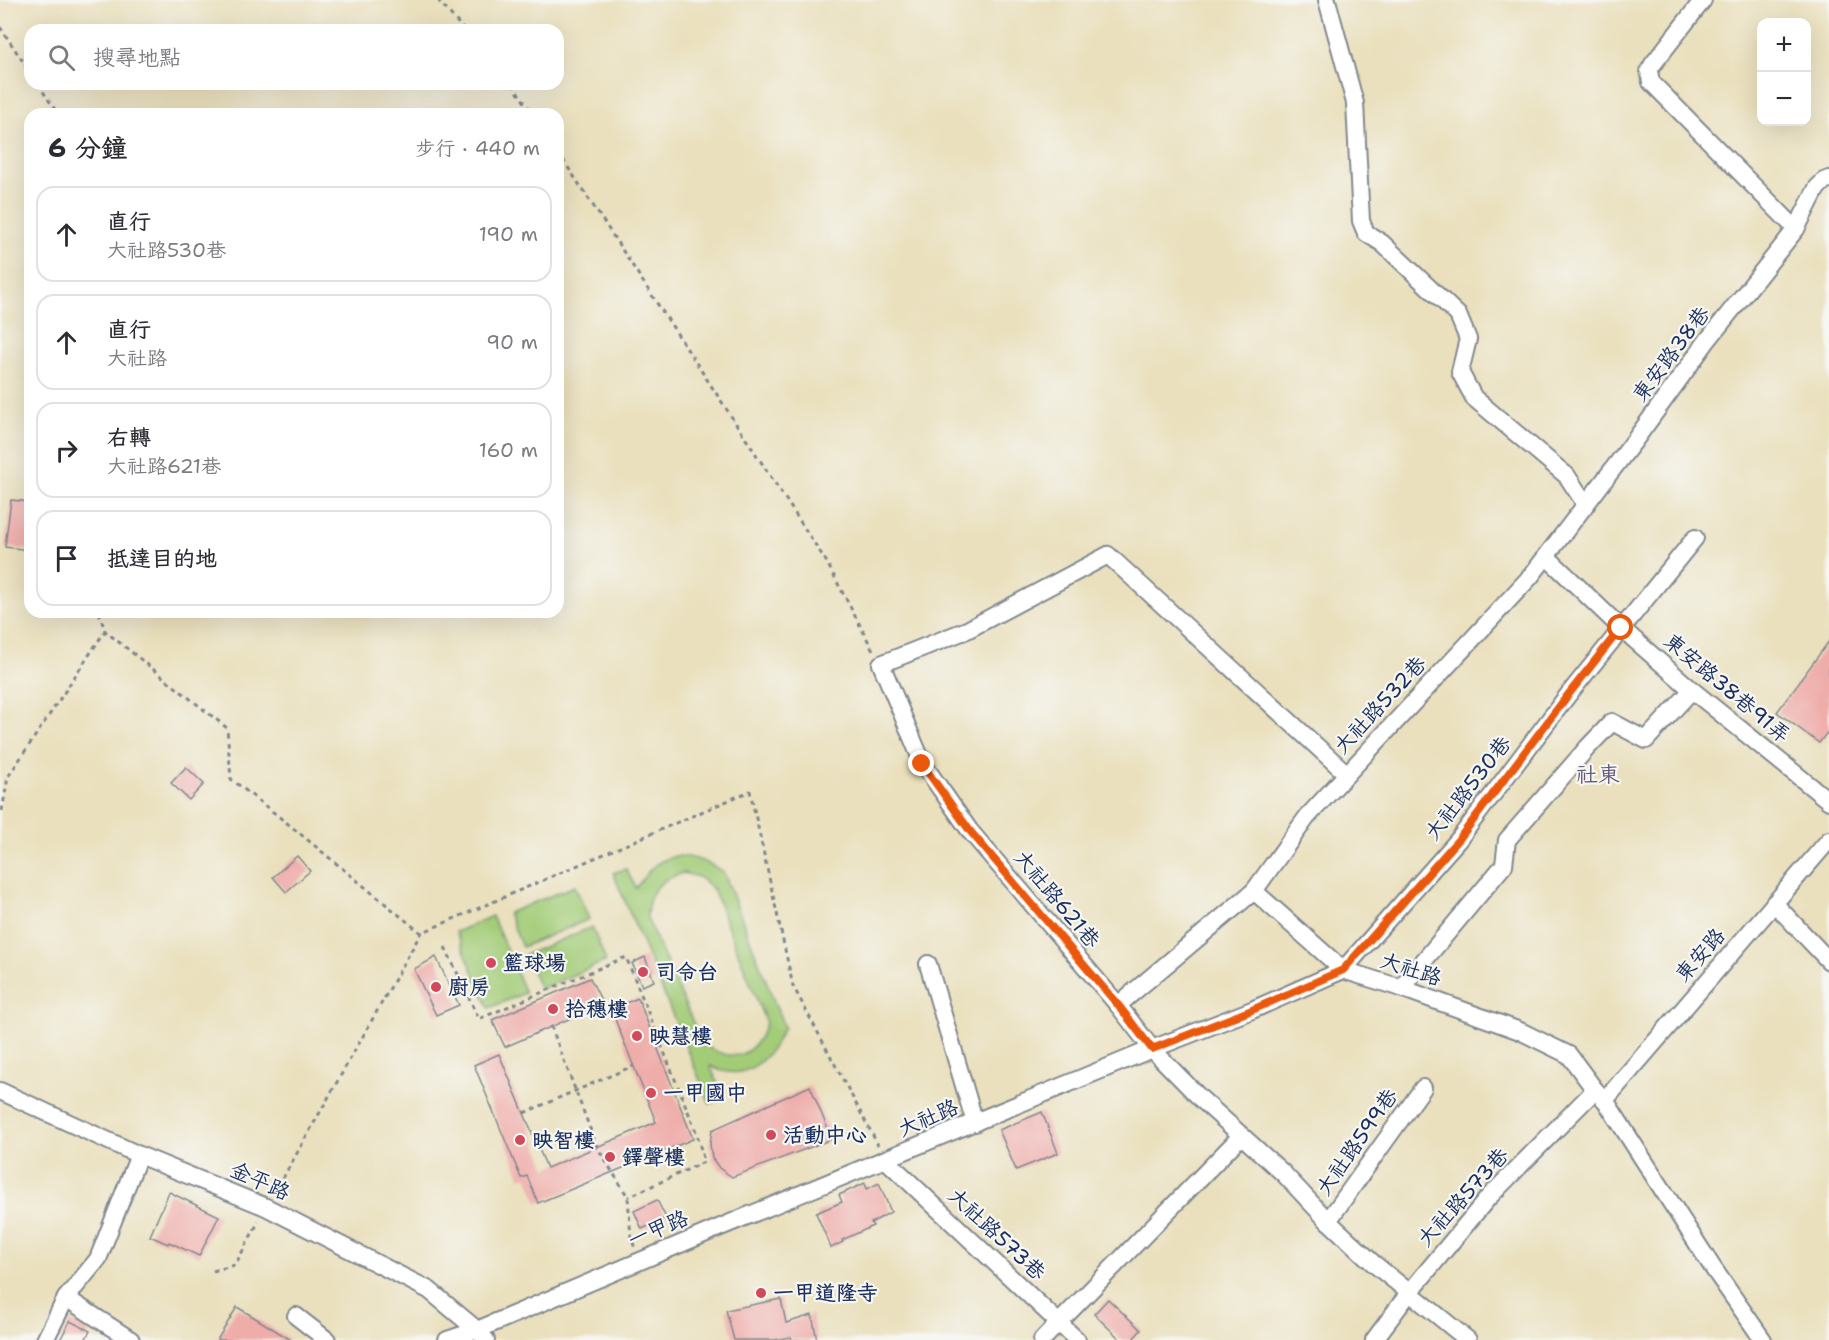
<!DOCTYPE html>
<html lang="zh-TW">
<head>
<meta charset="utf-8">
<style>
  :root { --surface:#fff; --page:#f2f2f3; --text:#2b2b33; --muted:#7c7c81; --line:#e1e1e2 }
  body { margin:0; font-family:"Shantell Sans","LXGW WenKai TC",sans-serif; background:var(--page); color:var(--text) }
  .controls { position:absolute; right:18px; top:18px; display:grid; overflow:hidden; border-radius:12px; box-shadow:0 6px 24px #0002 }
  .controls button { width:54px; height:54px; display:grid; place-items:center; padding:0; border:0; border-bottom:2px solid var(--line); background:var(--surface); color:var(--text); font:30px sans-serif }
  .stop { position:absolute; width:18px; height:18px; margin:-14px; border:4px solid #ea580c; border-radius:50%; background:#fff }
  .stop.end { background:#ea580c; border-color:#fff; box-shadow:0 2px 6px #0008 }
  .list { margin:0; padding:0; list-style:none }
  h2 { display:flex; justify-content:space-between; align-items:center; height:78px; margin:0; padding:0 24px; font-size:26px }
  h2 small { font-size:20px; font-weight:400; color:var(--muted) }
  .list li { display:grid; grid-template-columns:39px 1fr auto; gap:18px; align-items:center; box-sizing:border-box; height:96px; margin:0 12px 12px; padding:0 12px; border:2px solid var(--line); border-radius:18px }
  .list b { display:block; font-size:22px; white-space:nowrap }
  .list p { margin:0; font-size:20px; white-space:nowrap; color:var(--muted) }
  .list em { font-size:20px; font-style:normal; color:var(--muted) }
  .icon { flex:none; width:33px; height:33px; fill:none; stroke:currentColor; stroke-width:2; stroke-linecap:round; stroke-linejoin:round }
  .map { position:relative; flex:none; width:1829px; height:1340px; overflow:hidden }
  .search { position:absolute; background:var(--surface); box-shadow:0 6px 24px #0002; left:24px; top:24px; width:540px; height:66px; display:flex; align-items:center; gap:15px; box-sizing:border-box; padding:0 21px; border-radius:18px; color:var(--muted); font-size:22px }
  .panel { position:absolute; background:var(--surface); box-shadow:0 6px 24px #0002; left:24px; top:108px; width:540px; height:510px; border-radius:18px }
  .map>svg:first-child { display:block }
</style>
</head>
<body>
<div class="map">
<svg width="1829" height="1340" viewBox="0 0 1829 1340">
  <rect width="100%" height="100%" fill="#f6f6f2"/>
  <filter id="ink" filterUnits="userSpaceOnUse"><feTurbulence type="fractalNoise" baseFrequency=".0167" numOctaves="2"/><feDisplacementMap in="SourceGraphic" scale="12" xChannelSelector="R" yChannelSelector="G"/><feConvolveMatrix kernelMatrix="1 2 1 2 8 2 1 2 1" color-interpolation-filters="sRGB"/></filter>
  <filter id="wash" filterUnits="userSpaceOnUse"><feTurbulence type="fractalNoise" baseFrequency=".008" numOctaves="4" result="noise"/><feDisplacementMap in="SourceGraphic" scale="24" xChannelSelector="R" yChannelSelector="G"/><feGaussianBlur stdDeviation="1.35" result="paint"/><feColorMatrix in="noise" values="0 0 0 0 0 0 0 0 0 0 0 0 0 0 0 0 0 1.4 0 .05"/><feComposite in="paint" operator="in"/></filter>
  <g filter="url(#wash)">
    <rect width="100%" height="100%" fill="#eae0bd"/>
    <!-- green -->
    <g fill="#a3cc77" stroke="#5f7e6a" stroke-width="1.5" fill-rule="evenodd">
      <path d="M676,856C694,856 710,863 724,873L784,1027C769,1059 747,1085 710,1066L724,1097L710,1104L613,873L626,869L636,888C649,870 653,862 676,856ZM683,873L699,877L713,889L766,1023C753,1059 732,1064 702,1043L647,918C647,891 659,880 683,873Z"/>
      <path d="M575,886L589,919L522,947L508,913Z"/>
      <path d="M492,916L525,993L489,1008L456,932Z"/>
      <path d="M592,927L606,961L540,989L525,955Z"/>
    </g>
    <g id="blocks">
      <!-- building -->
      <g fill="#efadaa">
        <path d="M11,500L30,502V550L5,547Z"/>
        <path d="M1829,641V730L1819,743L1777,712Z"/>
        <path d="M186,767L204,784L189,800L171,783Z"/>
        <path d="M297,856L310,871L286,892L273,877Z"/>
        <path d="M436,957L459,1005L436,1015L414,969Z"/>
        <path d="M645,957L654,981L642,986L632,963Z"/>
        <path d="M590,978L603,1004L505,1047L492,1020Z"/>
        <path d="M638,998L693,1139L538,1203L527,1176L521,1178L474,1065L499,1054L547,1168L656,1122L611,1009Z"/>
        <path d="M810,1086L832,1139L732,1177L719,1168L712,1158L710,1144L712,1130Z"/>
        <path d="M1042,1112L1058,1153L1016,1170L999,1130Z"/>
        <path d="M865,1183L867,1189L879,1183L891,1212L871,1223L873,1226L842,1240L843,1242L831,1248L816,1213L842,1202L839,1195Z"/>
        <path d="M169,1192L219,1216L199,1256L169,1242L168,1244L150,1236Z"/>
        <path d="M657,1200L666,1218L642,1229L634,1211Z"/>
        <path d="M781,1299L786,1323L812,1315L817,1340H792L791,1337L775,1340H734L726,1310Z"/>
        <path d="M1108,1299L1141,1330L1132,1340H1121L1094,1314Z"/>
        <path d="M237,1307L257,1319L291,1340H217Z"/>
        <path d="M70,1321L90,1331L85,1340H60Z"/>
      </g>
    </g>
  </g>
  <g filter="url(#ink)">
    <use href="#blocks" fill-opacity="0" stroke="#82888e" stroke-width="1.5"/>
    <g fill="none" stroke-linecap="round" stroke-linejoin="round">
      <defs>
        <g id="minor">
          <path d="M1327,0L1355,103L1361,221L1366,233L1382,243L1458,315L1468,339L1460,372L1474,398L1567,476L1586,505"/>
          <path d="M1703,0L1653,64L1649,71L1651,82L1796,229"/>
          <path d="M1547,557L1621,628L1692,690L1829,801"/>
          <path d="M1347,774L1108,555L967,630L881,664L923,764L970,831L1118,1005L1152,1049L1200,1098L1284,1174L1328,1221L1373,1263L1468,1340"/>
          <path d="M1254,891L1343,970L1459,839L1568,695L1695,538"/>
          <path d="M1774,903L1829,961"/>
          <path d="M928,964L975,1123"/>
          <path d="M1401,988L1504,865L1507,840L1588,747L1612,722L1646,740L1692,690"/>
          <path d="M1118,1005L1254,891L1307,817L1531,576L1632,444L1707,341L1796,229L1817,188L1824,181L1829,179"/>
          <path d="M0,1091L139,1155L266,1207L429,1290L477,1330L486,1340"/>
          <path d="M1605,1100L1829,840"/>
          <path d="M886,1160L1077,1340"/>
          <path d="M1328,1221L1423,1088"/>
          <path d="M66,1298L131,1340"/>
          <path d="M296,1316L327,1340"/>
          <path d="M45,1340L66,1298L98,1259L139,1155"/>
          <path d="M447,1340L477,1330L723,1226L1152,1049L1252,1010L1343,970L1401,988L1520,1031L1569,1055L1595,1090L1605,1100L1713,1268L1763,1340"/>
          <path d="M1042,1340L1241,1136"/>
          <path d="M1374,1340L1409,1293L1488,1198L1595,1090"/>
        </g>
      </defs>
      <!-- minor casing -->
      <use href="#minor" stroke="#82888e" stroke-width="20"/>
      <!-- path -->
      <g stroke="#82888e" stroke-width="3" stroke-dasharray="4.5 4.5" stroke-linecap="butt">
        <path d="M438,0L464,30"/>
        <path d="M0,27L30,72"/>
        <path d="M38,84L58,114"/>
        <path d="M512,84L533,114"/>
        <path d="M558,152L826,561L874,652"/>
        <path d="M99,612L105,631L227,728L231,779L287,823L421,933"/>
        <path d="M2,811L8,777L105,631"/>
        <path d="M445,947L479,1019L626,957L697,1134L704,1162L628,1197"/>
        <path d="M551,1026L597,1147L628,1197L631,1238L635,1248"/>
        <path d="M524,1113L633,1066"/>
        <path d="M274,1194L421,933L750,791L793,986L878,1145"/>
        <path d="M213,1271L235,1265L259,1221"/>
      </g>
      <!-- minor -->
      <use href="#minor" stroke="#fff" stroke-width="16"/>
    </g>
  </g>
  <g fill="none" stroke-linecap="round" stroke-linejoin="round" filter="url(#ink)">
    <!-- route -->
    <path stroke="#ea580c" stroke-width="8" d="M922,764L970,831L1118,1005L1152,1049L1252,1010L1343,970L1459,839L1568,695L1621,628"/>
  </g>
  <!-- markers -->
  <g fill="#d1495b" stroke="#f6f6f2" stroke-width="2">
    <circle cx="491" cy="963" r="6"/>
    <circle cx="643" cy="972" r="6"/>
    <circle cx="436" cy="987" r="6"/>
    <circle cx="553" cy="1009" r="6"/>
    <circle cx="637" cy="1036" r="6"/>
    <circle cx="651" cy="1093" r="6"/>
    <circle cx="771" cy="1135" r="6"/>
    <circle cx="520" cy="1140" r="6"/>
    <circle cx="610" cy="1157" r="6"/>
    <circle cx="761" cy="1293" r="6"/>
  </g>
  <g text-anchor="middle" stroke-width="4.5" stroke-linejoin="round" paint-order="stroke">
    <!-- street labels -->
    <g font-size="21" fill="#1b2f5e" stroke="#f6f6f2">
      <text transform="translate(1671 354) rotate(-53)" y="7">東安路38巷</text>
      <text transform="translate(1727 688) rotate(40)" y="7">東安路38巷91弄</text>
      <text transform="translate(1380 705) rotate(-47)" y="7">大社路532巷</text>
      <text transform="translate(1468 788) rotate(-52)" y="7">大社路530巷</text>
      <text transform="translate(1057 899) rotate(50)" y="7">大社路621巷</text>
      <text transform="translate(1700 955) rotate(-49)" y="7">東安路</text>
      <text transform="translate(1411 969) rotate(18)" y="7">大社路</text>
      <text transform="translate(928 1118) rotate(-23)" y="7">大社路</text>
      <text transform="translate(1357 1142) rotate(-55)" y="7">大社路599巷</text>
      <text transform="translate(260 1181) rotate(24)" y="7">金平路</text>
      <text transform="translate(1463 1197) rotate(-48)" y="7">大社路573巷</text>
      <text transform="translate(658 1229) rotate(-23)" y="7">一甲路</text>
      <text transform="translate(997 1234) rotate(43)" y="7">大社路573巷</text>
    </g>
    <!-- poi labels -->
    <g font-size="21" font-weight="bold" fill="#1b2f5e" stroke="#f6f6f2" text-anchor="start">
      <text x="503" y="970">籃球場</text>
      <text x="655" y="979">司令台</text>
      <text x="448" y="994">廚房</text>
      <text x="565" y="1016">拾穗樓</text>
      <text x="649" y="1043">映慧樓</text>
      <text x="663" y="1100">一甲國中</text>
      <text x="783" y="1142">活動中心</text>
      <text x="532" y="1147">映智樓</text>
      <text x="622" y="1164">鐸聲樓</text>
      <text x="773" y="1300">一甲道隆寺</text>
    </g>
    <!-- neighbourhood labels -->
    <g font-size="22" fill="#655b79" stroke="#f6f6f2">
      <text x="1598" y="782">社東</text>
    </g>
  </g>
</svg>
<div class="controls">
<button>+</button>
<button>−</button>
</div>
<div class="stop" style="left:1621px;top:628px"></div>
<div class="stop end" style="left:922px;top:764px"></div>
<div class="search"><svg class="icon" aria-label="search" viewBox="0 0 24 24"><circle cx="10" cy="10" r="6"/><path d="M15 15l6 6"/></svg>搜尋地點</div>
<section class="panel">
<h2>6 分鐘<small>步行 · 440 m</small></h2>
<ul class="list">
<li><svg class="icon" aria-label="ahead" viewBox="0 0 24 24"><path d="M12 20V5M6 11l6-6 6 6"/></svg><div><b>直行</b><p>大社路530巷</p></div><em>190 m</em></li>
<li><svg class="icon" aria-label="ahead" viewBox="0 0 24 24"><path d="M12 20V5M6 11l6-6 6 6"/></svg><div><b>直行</b><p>大社路</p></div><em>90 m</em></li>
<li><svg class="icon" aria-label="right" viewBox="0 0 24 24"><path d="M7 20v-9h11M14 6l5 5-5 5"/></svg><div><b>右轉</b><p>大社路621巷</p></div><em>160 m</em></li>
<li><svg class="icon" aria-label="arrive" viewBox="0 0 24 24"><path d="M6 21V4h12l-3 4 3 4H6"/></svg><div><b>抵達目的地</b></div></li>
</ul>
</section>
</div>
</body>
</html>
